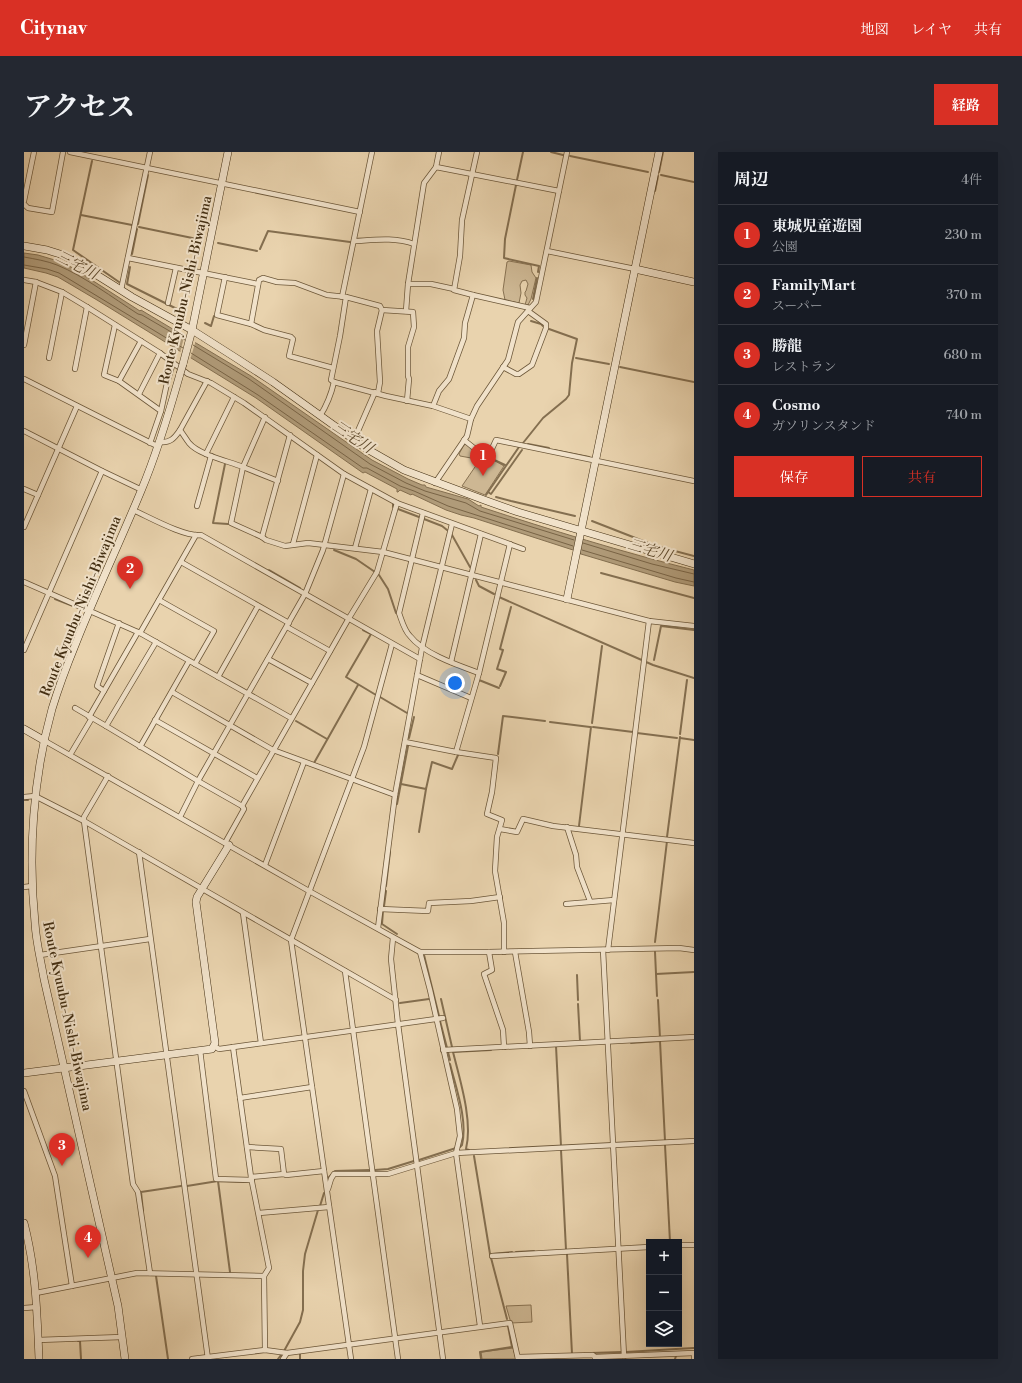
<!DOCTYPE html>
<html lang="ja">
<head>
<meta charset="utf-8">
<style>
  :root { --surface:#171b24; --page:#242831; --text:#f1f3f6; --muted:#9ea1a6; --line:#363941; --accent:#d93025 }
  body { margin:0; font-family:"Libre Bodoni","Noto Serif JP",serif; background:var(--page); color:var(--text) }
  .controls { position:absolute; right:12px; bottom:12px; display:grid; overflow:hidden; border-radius:0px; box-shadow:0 4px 16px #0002 }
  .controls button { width:36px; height:36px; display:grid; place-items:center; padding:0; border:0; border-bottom:1px solid var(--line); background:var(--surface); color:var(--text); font:20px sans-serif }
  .you { position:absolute; left:431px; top:531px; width:14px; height:14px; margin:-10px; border:3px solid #fff; border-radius:50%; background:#1a73e8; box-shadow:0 0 0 6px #1a73e833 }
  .badge { display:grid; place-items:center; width:26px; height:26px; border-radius:50%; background:var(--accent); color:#fff; font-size:13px; font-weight:700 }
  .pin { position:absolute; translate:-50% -33px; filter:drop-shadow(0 1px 2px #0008) }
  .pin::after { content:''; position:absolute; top:21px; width:14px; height:12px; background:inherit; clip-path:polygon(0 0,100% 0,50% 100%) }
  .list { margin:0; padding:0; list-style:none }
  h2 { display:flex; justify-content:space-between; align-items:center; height:52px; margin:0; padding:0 16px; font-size:17px }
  h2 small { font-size:13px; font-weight:400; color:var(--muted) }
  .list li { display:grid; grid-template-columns:26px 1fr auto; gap:12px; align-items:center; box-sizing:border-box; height:60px; padding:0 16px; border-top:1px solid var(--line) }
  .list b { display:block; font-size:15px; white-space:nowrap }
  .list p { margin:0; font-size:13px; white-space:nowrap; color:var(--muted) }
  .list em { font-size:13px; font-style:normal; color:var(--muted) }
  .actions { display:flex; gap:8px; padding:12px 16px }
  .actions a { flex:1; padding:9px 0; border:1px solid var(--accent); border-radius:0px; text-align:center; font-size:14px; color:var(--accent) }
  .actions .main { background:var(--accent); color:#fff }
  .icon { flex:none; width:22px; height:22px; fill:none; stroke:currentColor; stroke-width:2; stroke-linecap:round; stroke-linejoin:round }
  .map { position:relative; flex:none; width:670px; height:1207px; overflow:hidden; border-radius:0px }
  header { display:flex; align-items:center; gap:24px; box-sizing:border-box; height:56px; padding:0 20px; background:var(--accent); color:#fff }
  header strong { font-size:19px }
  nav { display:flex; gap:22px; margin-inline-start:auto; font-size:14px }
  .intro { display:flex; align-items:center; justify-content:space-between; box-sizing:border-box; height:96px; padding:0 24px }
  h1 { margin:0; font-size:28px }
  .button { padding:10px 18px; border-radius:0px; background:var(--accent); color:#fff; font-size:14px; font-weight:700 }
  main { display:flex; gap:24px; padding:0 24px }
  aside { flex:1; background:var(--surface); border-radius:0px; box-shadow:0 4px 16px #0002 }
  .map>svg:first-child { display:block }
</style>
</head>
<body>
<header>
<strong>Citynav</strong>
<nav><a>地図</a><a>レイヤ</a><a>共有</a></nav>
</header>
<div class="intro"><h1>アクセス</h1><a class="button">経路</a></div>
<main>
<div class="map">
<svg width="670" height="1207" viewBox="0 0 670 1207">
  <rect width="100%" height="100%" fill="#e9d3ae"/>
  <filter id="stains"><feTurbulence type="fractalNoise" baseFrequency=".005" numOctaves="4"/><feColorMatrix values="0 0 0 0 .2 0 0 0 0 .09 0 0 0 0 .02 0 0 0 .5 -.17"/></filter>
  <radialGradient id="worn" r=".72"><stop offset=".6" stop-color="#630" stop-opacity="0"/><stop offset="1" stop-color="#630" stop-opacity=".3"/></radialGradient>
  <!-- green -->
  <g fill="#cdb793" stroke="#887252">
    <path d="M485,109L507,113L508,120L512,126L507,147L504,153H501L503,146L501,143V140L502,139L504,132L502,128L498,129L496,133L497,141L495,151L481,148L479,138L483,110Z"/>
    <path d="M442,292L480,314L461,343L438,334L453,312L447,306L436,304L435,302L440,293Z"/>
    <path d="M507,1153L508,1170L487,1171L482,1154Z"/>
    <path d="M489,1196L492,1207H458L457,1200Z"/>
  </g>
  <!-- water -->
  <path fill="#b09b79" stroke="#846f50" d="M0,101L14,103L34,109L49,116L116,159L117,158L227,224L348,308L384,327L398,333H401L402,335L444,347L455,354L457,353V355C527,378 598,400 670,418V434L651,430L557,402L549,398L450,366L437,363L422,358L388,342L387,343L376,338L374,340H373V337C362,331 352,326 341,320L339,321L232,246L73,148L34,125L22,121L0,116Z"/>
  <!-- pier -->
  <path fill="#e9d3ae" d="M161,181L172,188L166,208L156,201Z"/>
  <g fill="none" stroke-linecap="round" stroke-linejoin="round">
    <!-- shore -->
    <g stroke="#796446" stroke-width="1">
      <path d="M0,105C11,107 23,109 33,113C60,124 89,146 114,162L118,163L161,188"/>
      <path d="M0,113L23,117L35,121L159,196"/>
      <path d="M169,193L225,227L346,312L382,331L401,339L442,351L456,359L550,388"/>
      <path d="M167,201L234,243L339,316H343L376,334L390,339L424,354L549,394"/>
      <path d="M559,391L628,412L670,422"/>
      <path d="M558,398L652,426L670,430"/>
    </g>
    <!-- stream -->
    <g stroke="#846f50" stroke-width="2">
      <path d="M527,0L539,3"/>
      <path d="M546,4L624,20"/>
      <path d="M68,9L49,98L95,130"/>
      <path d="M635,20L639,0"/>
      <path d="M637,23L670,30"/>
      <path d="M493,28L499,0"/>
      <path d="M492,33L481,87L480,106L515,114L514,120"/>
      <path d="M631,39L634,24"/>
      <path d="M57,63L108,73"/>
      <path d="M114,72L124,23"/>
      <path d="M115,75L178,88"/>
      <path d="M194,91L233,99"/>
      <path d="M236,97L244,79L326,90"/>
      <path d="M108,102L113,77"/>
      <path d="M106,115L103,132L161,161"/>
      <path d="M509,147L513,126"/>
      <path d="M507,169L517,172L519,174"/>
      <path d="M181,171L187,174L190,164"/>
      <path d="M552,206L585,212"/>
      <path d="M596,215L670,230"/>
      <path d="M499,291L519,266L542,247L545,243L548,211L553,187L525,177"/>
      <path d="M504,292L525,296"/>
      <path d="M530,298L565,305"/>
      <path d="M466,306L481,313"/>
      <path d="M201,312L189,371L204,372"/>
      <path d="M464,340L467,342L498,298"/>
      <path d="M462,343L495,295"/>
      <path d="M472,345L487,349L551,364"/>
      <path d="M369,352V355"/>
      <path d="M374,357L395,365"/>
      <path d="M400,367L418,374L423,378"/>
      <path d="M568,369L632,394L670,404"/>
      <path d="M428,383L446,415"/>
      <path d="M310,398L332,407L351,420"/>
      <path d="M245,418L276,436"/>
      <path d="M577,421L670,446"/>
      <path d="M355,423L364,437L372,461"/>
      <path d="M452,428L455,434L470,442"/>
      <path d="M475,445L629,513L670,526"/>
      <path d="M31,447L49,454"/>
      <path d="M339,478L347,482L322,525L352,543"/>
      <path d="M630,508L637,474L670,478"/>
      <path d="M454,530L455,528L475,536"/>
      <path d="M476,534L482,520L473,517L479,498L476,497L487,455"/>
      <path d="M356,545L383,561"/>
      <path d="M272,569L303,587"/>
      <path d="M526,570L566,575"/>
      <path d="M568,571L578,494"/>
      <path d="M569,575L609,580"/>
      <path d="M613,581L653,586"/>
      <path d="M656,582L663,528"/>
      <path d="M385,586L390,565"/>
      <path d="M656,586L670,588"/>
      <path d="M474,602L479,564L521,569"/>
      <path d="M290,611L334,533"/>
      <path d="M377,632L402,637L408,610L428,617L434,603"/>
      <path d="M0,648H4"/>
      <path d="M373,652L384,594"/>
      <path d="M555,674L567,575"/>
      <path d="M395,680L402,637"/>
      <path d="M643,685L656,585"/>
      <path d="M362,734L366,700"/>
      <path d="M360,754L362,739"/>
      <path d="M359,759L358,772L373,782"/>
      <path d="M631,790L643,689"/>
      <path d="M631,800L633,844"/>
      <path d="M400,803L415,864"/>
      <path d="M632,822L670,820"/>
      <path d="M553,823L554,848"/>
      <path d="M417,847L428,895"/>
      <path d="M634,848L636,886"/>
      <path d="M376,851L405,847"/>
      <path d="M554,852L556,889"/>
      <path d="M416,869L423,896"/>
      <path d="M607,891L636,889L641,989"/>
      <path d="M532,894L537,994"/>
      <path d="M424,900L426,908"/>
      <path d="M426,912C432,936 444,969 438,993L436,995"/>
      <path d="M641,993L646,1090"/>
      <path d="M445,998L442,997C449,969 436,928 429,900L467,898"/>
      <path d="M537,998L542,1098"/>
      <path d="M450,1004L466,1102L483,1167"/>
      <path d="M395,1008L432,996"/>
      <path d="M351,1018L364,1017L390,1009"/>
      <path d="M303,1027L311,1019L346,1018"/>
      <path d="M194,1029L206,1120"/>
      <path d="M163,1034L194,1029L223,1030"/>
      <path d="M296,1054L300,1041"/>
      <path d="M119,1059L117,1040L157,1034"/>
      <path d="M492,1100L510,1099"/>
      <path d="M468,1102L488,1100"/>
      <path d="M543,1102L548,1202"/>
      <path d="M132,1124L144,1207"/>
      <path d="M54,1189H56L57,1207"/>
      <path d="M652,1197L670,1196"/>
      <path d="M260,1199L276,1170L279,1158V1119L281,1102L294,1058"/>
      <path d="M602,1200L652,1197"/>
      <path d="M567,1201L598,1200"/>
      <path d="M276,1202V1207"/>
      <path d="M254,1207L257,1203"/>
      <path d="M457,1207L456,1200L488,1195L484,1174"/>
      <path d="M651,1207L652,1204"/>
    </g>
    <defs>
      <g id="street">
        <path d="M46,0L336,60"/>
        <path d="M412,15L415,0"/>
        <path d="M0,49L10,0"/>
        <path d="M0,52L4,56L28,60L39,0"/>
        <path d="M330,89C350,88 370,85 390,92"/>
        <path d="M523,99L611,117"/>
        <path d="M104,106L234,132"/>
        <path d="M201,125L193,163L227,172L240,178L267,185L269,187L265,204L309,216"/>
        <path d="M0,128L12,130L38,140L63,155L136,201L164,222L187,231L220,251L320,322L373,351L499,397"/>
        <path d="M384,132H407L430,137"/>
        <path d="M97,138L126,0"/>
        <path d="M449,143L506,156"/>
        <path d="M318,145L348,0"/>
        <path d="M322,145L316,184L307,228L310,230L362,244L409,254L447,267"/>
        <path d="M144,151L152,116"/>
        <path d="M382,159L384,132L400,31L412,15L535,39"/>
        <path d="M227,172L235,128L239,126L253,130L271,131L303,143L322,145L356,154L358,158L389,160L390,175L384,195V224L385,227L383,249"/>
        <path d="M91,173L80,223L95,229"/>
        <path d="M117,189L95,229L137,259L126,291"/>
        <path d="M0,193L12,130"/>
        <path d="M25,206L38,140"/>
        <path d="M479,215L492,222H495L508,213L522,176V172L504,159"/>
        <path d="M51,217L63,155"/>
        <path d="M0,227L133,294"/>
        <path d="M183,229L156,278C159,282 162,287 165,291C175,303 204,309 219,315L207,371L238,385L242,388L261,394L284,391L359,400L625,469L670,474"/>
        <path d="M354,241L356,230L353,179L358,158"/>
        <path d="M115,242L136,201"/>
        <path d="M409,254L415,239L425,227L440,186L441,171L449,143L430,138L436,104L438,68L453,0"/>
        <path d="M137,259L143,231L149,211"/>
        <path d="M296,264C303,253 307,243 310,230"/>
        <path d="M241,265L219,315L254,329"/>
        <path d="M0,279L78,319L118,338"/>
        <path d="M330,288L351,240"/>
        <path d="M440,288L450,296L465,303L472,288L670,329"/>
        <path d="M135,290C146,291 150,287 156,278"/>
        <path d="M182,302L210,245"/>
        <path d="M411,331L443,284L447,267L453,254L484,208L494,170L512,150L543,0"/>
        <path d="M0,337L14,343"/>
        <path d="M173,354L187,304"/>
        <path d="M109,358C125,365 160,385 177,383L396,507"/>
        <path d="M399,361L375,461C378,469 380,478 386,484C400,502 433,513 455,521"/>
        <path d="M0,375L53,254"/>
        <path d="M238,385L266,283"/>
        <path d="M269,392L293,303"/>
        <path d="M331,396L347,337"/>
        <path d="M157,410L265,471"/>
        <path d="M0,430L116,481L267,566"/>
        <path d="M135,448L190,479L171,512"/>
        <path d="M263,475L306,499"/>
        <path d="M116,481L172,383"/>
        <path d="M0,498L78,319"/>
        <path d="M244,507L288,531"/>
        <path d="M427,510L457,382"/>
        <path d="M393,523L447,546"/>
        <path d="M194,525L234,454"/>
        <path d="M80,539L73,534L95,471"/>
        <path d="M148,540L249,598L371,643"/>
        <path d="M51,556L82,574L132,490"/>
        <path d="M65,565L114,480"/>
        <path d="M131,568L233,626"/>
        <path d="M82,574L174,629L218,654"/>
        <path d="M21,589L285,739L396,800H465L655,796L670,798"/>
        <path d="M381,590L432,600L472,606L468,640L463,662L478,668L473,685L471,719L480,771V800"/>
        <path d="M116,595L165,509"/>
        <path d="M432,600L455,521L486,392"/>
        <path d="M46,603L68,566"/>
        <path d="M84,624L60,665V669L109,1032L114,1040L126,1121"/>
        <path d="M0,645L11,644L60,669L372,848"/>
        <path d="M156,665L174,629L281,442L299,398L320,322"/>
        <path d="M543,675L552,703L553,715L566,749"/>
        <path d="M476,677L493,680L499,667L529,674L670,691"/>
        <path d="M201,691L220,657L218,654L325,466L353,420L373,351"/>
        <path d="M115,700L184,1207"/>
        <path d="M241,713L280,610"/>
        <path d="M0,735L8,734"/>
        <path d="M542,752L590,748"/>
        <path d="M356,757L404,759L405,751L447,749L476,745"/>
        <path d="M219,761L237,891"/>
        <path d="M354,776L371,643L398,496L428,372"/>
        <path d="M369,786L367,807L374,872L419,1207"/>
        <path d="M579,798L600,1204"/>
        <path d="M584,798L625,469"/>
        <path d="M396,800L406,838L433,957L436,984L432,1001L670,989"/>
        <path d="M465,800L468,818L460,822L479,878L480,895"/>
        <path d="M491,800L505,880L506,894"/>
        <path d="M16,803L126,787"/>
        <path d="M321,819L374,1207"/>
        <path d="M190,894L195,897L419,866"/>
        <path d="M209,895L227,1025L245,1116L240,1124L241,1198"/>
        <path d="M176,898L192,1027L228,1028"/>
        <path d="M419,898L670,885"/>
        <path d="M0,939L31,1024L48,1134"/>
        <path d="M216,946L288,935"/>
        <path d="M223,995L257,997L260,1022"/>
        <path d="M227,1025L260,1022L262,1023L300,1019"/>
        <path d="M304,1037L307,1027L310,1022H364L432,1001L456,1174"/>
        <path d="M235,1061L305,1055"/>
        <path d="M655,1093H670"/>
        <path d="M468,1104L625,1095"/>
        <path d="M12,1141L113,1121L240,1124"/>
        <path d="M0,1156L13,1155"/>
        <path d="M14,1188L98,1185"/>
        <path d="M494,1205L569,1203L571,1205"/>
        <path d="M168,1207L241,1198L263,1201L486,1171L494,1207"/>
        <path d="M259,1207L263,1201"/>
        <path d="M327,1207L267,788L340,595L368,492"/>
        <path d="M571,1207V1205L670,1201"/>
        <path d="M670,1207V1204"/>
      </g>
      <g id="secondary">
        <path d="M0,94L23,98L39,103L52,110L108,145L168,178L212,206L249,230L343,297L380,318L463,349L494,360L670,412"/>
        <path d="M611,117L670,130"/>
        <path d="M159,212L168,178L204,0"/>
        <path d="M543,447L635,0"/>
        <path d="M0,577L21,589"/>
        <path d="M0,921L188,897L191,891L172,750L173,745L205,693"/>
        <path d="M0,1071C12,1117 13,1160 15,1207"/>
        <path d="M101,1207L94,1154L20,827C17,809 12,790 11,771C4,701 9,625 28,557C35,534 43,513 52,491C72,440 96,390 117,339C133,301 145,261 156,222"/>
      </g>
    </defs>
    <!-- street casing -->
    <use href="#street" stroke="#6c5739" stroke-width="6"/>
    <!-- secondary casing -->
    <use href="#secondary" stroke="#422e12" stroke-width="8"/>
    <!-- street -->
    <use href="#street" stroke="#f1e2ca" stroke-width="4.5"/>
    <!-- secondary -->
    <use href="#secondary" stroke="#f1e2ca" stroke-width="7"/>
    <defs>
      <path id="secondary-bridge" d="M156,222L159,212"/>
    </defs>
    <!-- secondary-bridge casing -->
    <use href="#secondary-bridge" stroke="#422e12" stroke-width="8" stroke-linecap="butt"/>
    <!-- secondary-bridge -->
    <use href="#secondary-bridge" stroke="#f1e2ca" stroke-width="7"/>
  </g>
  <g text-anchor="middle" stroke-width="4" stroke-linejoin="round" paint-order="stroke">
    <!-- street labels -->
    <g font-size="14" fill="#422e12" stroke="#f1e2ca">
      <text transform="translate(161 138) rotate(-77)" y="5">Route Kyuubu-Nishi-Biwajima</text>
      <text transform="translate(56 454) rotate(-68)" y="5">Route Kyuubu-Nishi-Biwajima</text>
      <text transform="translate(44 864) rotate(78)" y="5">Route Kyuubu-Nishi-Biwajima</text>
    </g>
    <!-- water labels -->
    <g font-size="15" font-style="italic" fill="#5e492c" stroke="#f1e2ca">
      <text transform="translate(53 113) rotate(27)" y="5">三宅川</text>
      <text transform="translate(329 285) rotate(34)" y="5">三宅川</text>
      <text transform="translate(626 398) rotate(17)" y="5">三宅川</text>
    </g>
  </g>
  <rect width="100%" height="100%" filter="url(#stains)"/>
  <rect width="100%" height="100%" fill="url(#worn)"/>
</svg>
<div class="controls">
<button>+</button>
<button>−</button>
<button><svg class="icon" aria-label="layers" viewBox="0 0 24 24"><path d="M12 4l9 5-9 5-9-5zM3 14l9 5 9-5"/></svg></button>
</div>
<div class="you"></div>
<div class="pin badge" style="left:459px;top:324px">1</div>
<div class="pin badge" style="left:106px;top:437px">2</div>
<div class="pin badge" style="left:38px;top:1014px">3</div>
<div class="pin badge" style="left:64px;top:1106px">4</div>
</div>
<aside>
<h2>周辺<small>4件</small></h2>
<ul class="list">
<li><span class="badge">1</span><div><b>東城児童遊園</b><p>公園</p></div><em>230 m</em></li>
<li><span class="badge">2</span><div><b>FamilyMart</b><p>スーパー</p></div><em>370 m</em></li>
<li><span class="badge">3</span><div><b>勝龍</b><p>レストラン</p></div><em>680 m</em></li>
<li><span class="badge">4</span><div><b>Cosmo</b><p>ガソリンスタンド</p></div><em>740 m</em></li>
</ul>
<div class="actions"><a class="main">保存</a><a>共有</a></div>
</aside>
</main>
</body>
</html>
